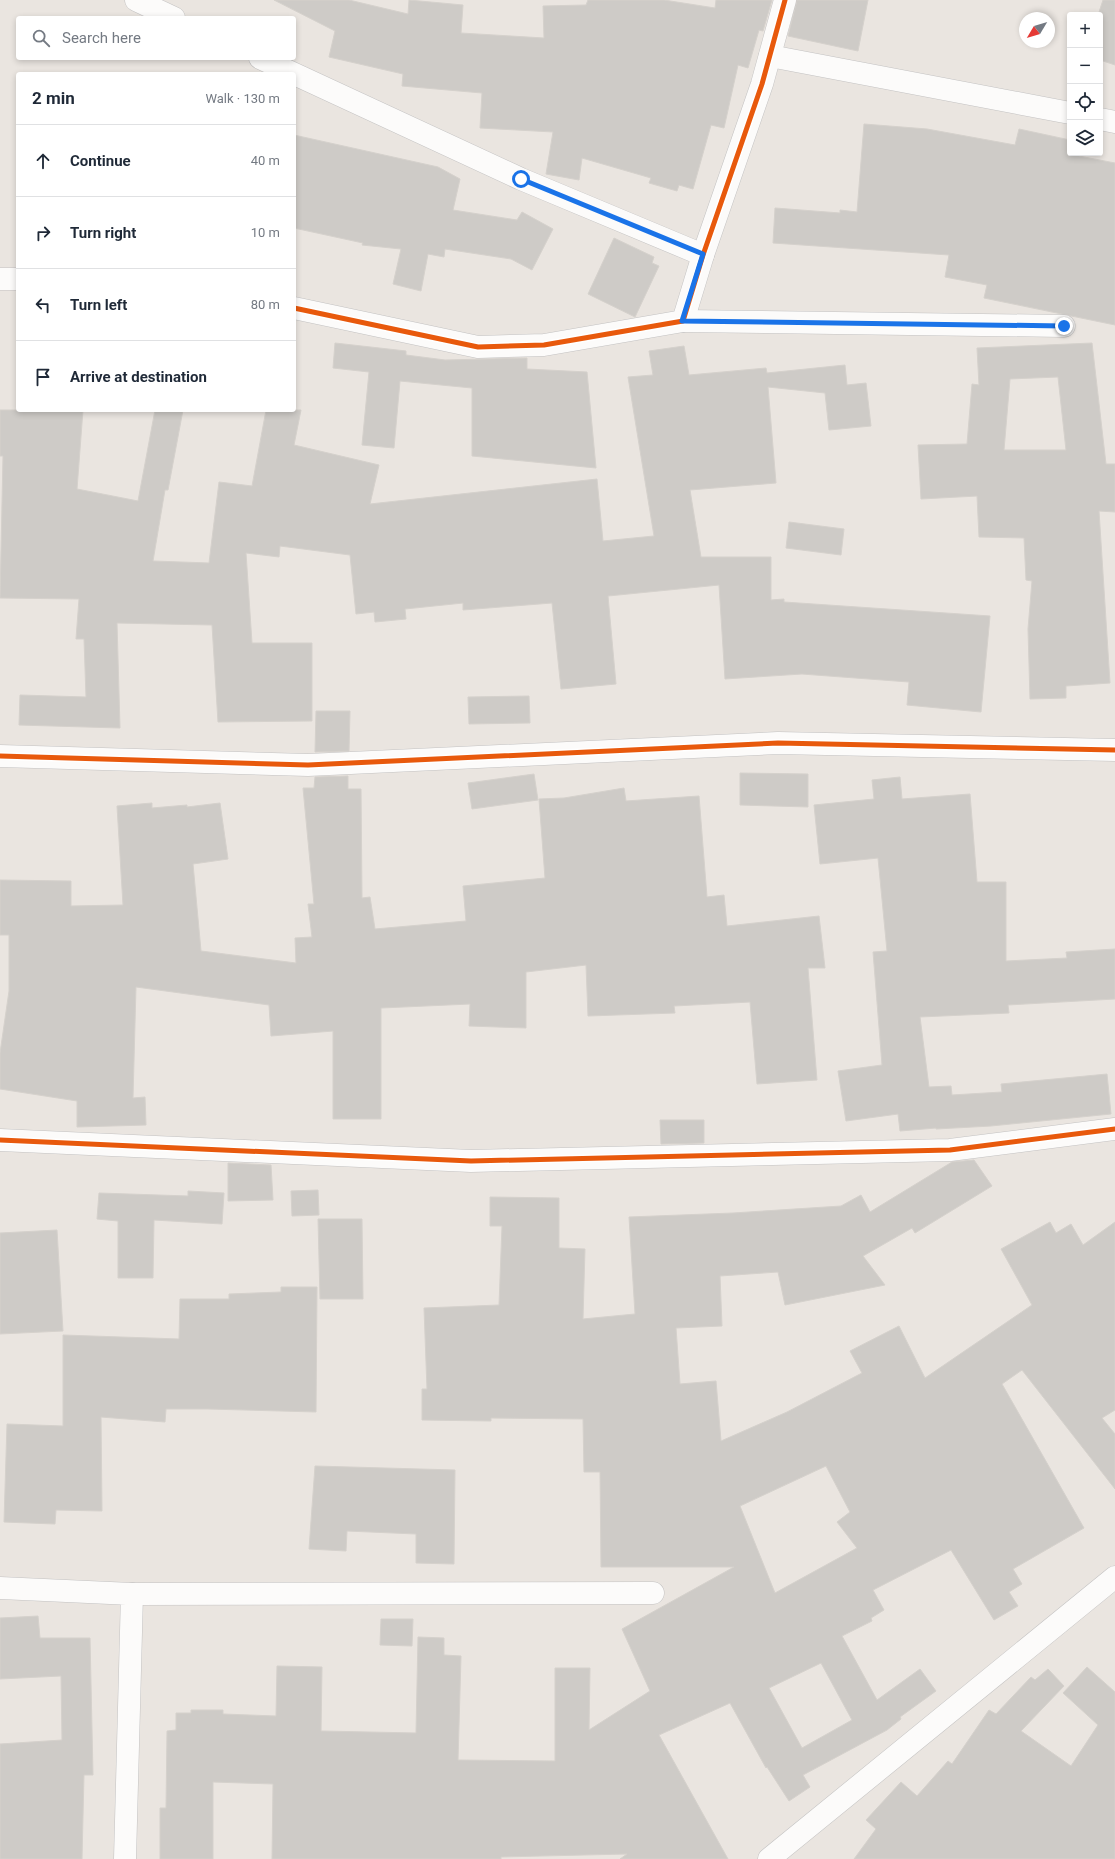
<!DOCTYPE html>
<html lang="en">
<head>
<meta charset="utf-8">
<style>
  :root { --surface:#fff; --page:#f2f2f3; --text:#1f2937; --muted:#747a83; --line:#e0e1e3 }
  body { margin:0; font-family:Roboto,sans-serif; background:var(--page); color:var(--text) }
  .controls { position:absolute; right:12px; top:12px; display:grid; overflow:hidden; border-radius:4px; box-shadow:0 2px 6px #0003 }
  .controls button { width:36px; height:36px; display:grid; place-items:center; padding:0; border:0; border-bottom:1px solid var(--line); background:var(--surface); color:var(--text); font:20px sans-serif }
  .compass { position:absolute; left:1019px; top:12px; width:36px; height:36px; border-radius:50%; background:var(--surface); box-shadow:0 2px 6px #0003; rotate:232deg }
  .stop { position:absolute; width:12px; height:12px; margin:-9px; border:3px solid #1a73e8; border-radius:50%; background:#fff }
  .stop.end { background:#1a73e8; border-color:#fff; box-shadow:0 1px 4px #0008 }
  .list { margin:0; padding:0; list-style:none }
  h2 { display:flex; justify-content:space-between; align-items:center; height:52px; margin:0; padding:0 16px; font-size:17px }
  h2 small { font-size:13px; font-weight:400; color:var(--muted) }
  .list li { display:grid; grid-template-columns:26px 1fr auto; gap:12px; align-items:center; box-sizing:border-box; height:72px; padding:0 16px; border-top:1px solid var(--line) }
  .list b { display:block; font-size:15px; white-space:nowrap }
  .list em { font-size:13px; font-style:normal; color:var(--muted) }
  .icon { flex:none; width:22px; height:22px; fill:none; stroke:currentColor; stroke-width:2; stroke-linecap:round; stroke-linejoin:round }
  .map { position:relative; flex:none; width:1115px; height:1859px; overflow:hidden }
  .search { position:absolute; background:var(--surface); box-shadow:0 2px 6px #0003; left:16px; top:16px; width:280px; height:44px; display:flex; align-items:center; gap:10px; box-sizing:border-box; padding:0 14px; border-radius:4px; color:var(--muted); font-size:15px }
  .panel { position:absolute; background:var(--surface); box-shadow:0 2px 6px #0003; left:16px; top:72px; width:280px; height:340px; border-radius:4px }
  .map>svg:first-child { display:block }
</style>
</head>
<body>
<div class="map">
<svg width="1115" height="1859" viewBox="0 0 1115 1859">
  <rect width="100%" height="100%" fill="#eae5e0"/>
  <!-- building -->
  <g fill="#cecbc7" stroke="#d5d1cc" fill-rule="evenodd">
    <path d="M274,0H349L408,14L409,0L463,5L461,33L544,38L543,6L586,5L588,0H664L715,8L716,0H772L763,31L759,30L748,68L738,65L724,128L711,125L693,189L679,185L677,191L649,183L651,178L582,158L579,180L546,174L553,132L480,128L482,93L402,86L403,74L329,57L335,31Z"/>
    <path d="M797,0H868L858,51L788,36Z"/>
    <path d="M1103,0H1115V65L1100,60V15H1098Z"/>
    <path d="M864,124L927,129L1015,145L1019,129L1070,140V153H1079V156L1115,163V325L984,298L987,285L945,277L949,255L773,243L775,208L840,213V210L857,212Z"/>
    <path d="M294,135L438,167L460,179L453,210L517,220L522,212L553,229L532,270L511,259L445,249L444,257L428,254L421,291L393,284L401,249L362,245L363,243L294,228Z"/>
    <path d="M614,238L654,257L652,263L659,266L635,317L588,294Z"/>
    <path d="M335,343L406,351V355L445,360L527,358V369L587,372L596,468L472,456V388L400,381L394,448L362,445L369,372L333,368Z"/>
    <path d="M1092,343L1106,464H1115V512L1099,511L1110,683L1066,686V698L1030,699L1028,629L1032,581L1026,580L1024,538L979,537L977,496L921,499L918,445L967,444L972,384L979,385L977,348ZM1058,377L1066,450H1004L1010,379Z"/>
    <path d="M684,346L689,375L766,368L767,373L845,365L847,385L866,383L871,426L829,430L825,393L768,387L776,483L690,490L701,557H771V600L784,599V602L990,616L981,712L907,705L909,682L802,674L725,679L719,585L608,596L616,684L561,689L552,603L463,610V603L405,609L406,619L375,622L374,612L356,614L350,555L280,546L279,557L246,553L252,643H312V721L218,722L212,625L117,623L120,728L19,725L20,695L86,697L84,639H76L79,599L0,598L3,456H0V410H83L77,489L138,501L155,410H183L168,490H165L153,561L209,563L219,482L252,486L266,410H301L294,445L379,465L370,504L597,479L603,541L654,536L628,377L653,375L649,351Z"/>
    <path d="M789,522L844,529L841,555L786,548Z"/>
    <path d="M529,696L530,723L469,724L468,697Z"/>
    <path d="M316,711H350L349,751L315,752Z"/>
    <path d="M740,773L808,774V807L740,805Z"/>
    <path d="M534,774L538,800L472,809L468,783Z"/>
    <path d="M348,776V789H361L362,898L370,897L375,929L466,921L463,886L545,878L539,799L564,798L624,788L626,801L699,796L707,897L724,895L727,926L819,916L825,968H808L817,1080L757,1084L750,1002L674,1006L675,1013L588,1016L586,965L526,972V1028L469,1026L470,1004L381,1008V1119H333V1031L271,1036L269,1005L136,987L133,1098L145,1097L146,1125L77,1127V1101L0,1089V1053L9,991V935H0V880L71,881V906L123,905L117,806L152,803V808L187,805V807L220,803L228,859L193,864L201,951L296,963L295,938L312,937L308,904H314L303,788H314L315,777Z"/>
    <path d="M900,777L902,799L970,794L977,882H1006V961L1067,958L1066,952L1115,949V999L1008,1005L1009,1013L920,1017L929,1087L951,1086L952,1095L1002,1092L1001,1084L1107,1074L1111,1114L991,1126L936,1129V1128L900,1131L898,1114L846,1121L838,1071L882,1065L873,952L887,951L878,858L820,864L814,805L874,799L872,780Z"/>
    <path d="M660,1120H704V1143L661,1144Z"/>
    <path d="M974,1160L992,1186L915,1233L912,1228L863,1256L885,1285L785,1305L778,1272L720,1276L722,1326L676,1328L680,1384L716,1381L721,1441L787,1412L862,1373L850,1351L899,1326L925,1378L1032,1305L1001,1249L1050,1222L1056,1233L1071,1224L1083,1245L1115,1222V1410L1102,1418L1115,1434V1489L1022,1370L1002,1384L1084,1528L1013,1569L1022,1584L1009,1592L1018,1606L994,1620L951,1550L873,1590L884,1610L871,1618L872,1621L842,1636L877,1700L920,1669L936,1691L900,1717L901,1719L887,1730L803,1775L810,1787L789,1801L767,1767L766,1768L730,1703L659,1735L728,1859H620L627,1854L501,1857V1859H272L273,1784L213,1782V1859H160V1808H166L167,1731L176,1730V1713H191V1710H223V1714L276,1716L277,1666L322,1667L321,1731L416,1733L418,1637L444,1638V1655L461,1656L458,1760L555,1761V1668H590L589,1730L650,1691L622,1629L734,1567H601L600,1472H584L583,1419L491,1418V1421L422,1420V1389H427L424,1308L499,1305L502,1226H490V1197L559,1198V1248L585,1249L583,1319L635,1314L629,1217L733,1213L841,1206L861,1195L870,1212L952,1162ZM826,1466L850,1512L837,1522L857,1548L775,1593L740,1506ZM821,1663L852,1720L802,1748L769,1688Z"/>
    <path d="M228,1163L271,1165L273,1200L228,1201Z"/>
    <path d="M318,1190L319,1215L292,1216L291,1191Z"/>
    <path d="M188,1191L224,1193L222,1224L154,1220L153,1278H118V1221L97,1219L99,1193L188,1196Z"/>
    <path d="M318,1219H362L363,1299H320Z"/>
    <path d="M57,1230L63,1331L0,1334V1233Z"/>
    <path d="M281,1287H317L316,1412L208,1409H166L165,1422L101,1417L102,1511L56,1510L55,1524L4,1522L7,1424L63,1426V1335L179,1339L180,1299H229V1294L281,1292Z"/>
    <path d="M315,1466L455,1470L454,1564L416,1563V1534L347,1531L346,1551L309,1549Z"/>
    <path d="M38,1616L40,1638H90L93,1775H84L82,1859H0V1744L62,1740L61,1676L0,1679V1618Z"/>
    <path d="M381,1619H413L412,1646L380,1645Z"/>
    <path d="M1087,1667L1115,1692V1859H854L876,1829L866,1820L901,1782L917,1796L948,1761L952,1764L989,1710L996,1714L1031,1677L1035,1680L1048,1669L1064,1686L1021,1731L1071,1766L1098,1725L1063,1693Z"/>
  </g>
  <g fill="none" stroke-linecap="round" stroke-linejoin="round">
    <defs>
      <g id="minor">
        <path d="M136,0L174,18"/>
        <path d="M770,56L1070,113"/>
        <path d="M260,58L521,179L703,255"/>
        <path d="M1100,119L1115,122"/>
        <path d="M0,279H18"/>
        <path d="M294,308L478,347L544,345L683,321L703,255L762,84L785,0"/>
        <path d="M683,321L1064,326"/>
        <path d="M0,756L308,765L778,743L1115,750"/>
        <path d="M0,1140L471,1161L950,1150L1115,1129"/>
        <path d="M0,1588L132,1594L125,1859"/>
        <path d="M132,1594L653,1593"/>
        <path d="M769,1859L1115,1577"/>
      </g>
    </defs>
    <!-- minor casing -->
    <use href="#minor" stroke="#c3c2c2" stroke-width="23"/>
    <!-- minor -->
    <use href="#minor" stroke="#fcfbfa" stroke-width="22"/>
    <defs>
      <g id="cycleway">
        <path d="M294,308L478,347L544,345L683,321L703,255L762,84L785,0"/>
        <path d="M0,756L308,765L778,743L1115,750"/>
        <path d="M0,1140L471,1161L950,1150L1115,1129"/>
      </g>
    </defs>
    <!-- cycleway casing -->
    <use href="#cycleway" stroke="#fff" stroke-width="8"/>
    <!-- cycleway -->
    <use href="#cycleway" stroke="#e8590c" stroke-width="5"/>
  </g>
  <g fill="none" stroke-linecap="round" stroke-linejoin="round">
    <!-- route -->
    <path stroke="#1a73e8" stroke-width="5" d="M521,179L703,254L682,321L1064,326"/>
  </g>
</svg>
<div class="controls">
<button>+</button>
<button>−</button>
<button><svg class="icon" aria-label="locate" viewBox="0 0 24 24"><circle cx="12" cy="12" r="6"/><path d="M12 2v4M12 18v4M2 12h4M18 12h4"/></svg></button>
<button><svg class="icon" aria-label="layers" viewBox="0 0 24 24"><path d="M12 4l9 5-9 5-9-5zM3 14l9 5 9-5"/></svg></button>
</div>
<svg class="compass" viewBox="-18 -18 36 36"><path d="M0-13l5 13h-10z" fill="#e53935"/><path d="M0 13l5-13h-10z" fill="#747a83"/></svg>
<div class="stop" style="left:521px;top:179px"></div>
<div class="stop end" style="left:1064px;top:326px"></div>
<div class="search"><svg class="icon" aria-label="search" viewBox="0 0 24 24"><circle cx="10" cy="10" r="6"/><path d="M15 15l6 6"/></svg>Search here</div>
<section class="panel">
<h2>2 min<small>Walk · 130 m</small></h2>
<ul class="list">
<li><svg class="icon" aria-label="ahead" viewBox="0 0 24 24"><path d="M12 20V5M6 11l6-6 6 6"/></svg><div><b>Continue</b></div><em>40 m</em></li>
<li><svg class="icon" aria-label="right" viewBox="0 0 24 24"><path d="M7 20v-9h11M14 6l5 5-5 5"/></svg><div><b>Turn right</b></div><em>10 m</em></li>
<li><svg class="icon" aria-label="left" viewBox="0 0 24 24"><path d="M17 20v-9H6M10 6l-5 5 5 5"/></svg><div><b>Turn left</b></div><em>80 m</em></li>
<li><svg class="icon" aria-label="arrive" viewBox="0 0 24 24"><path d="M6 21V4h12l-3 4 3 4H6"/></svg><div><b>Arrive at destination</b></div></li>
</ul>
</section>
</div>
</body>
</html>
